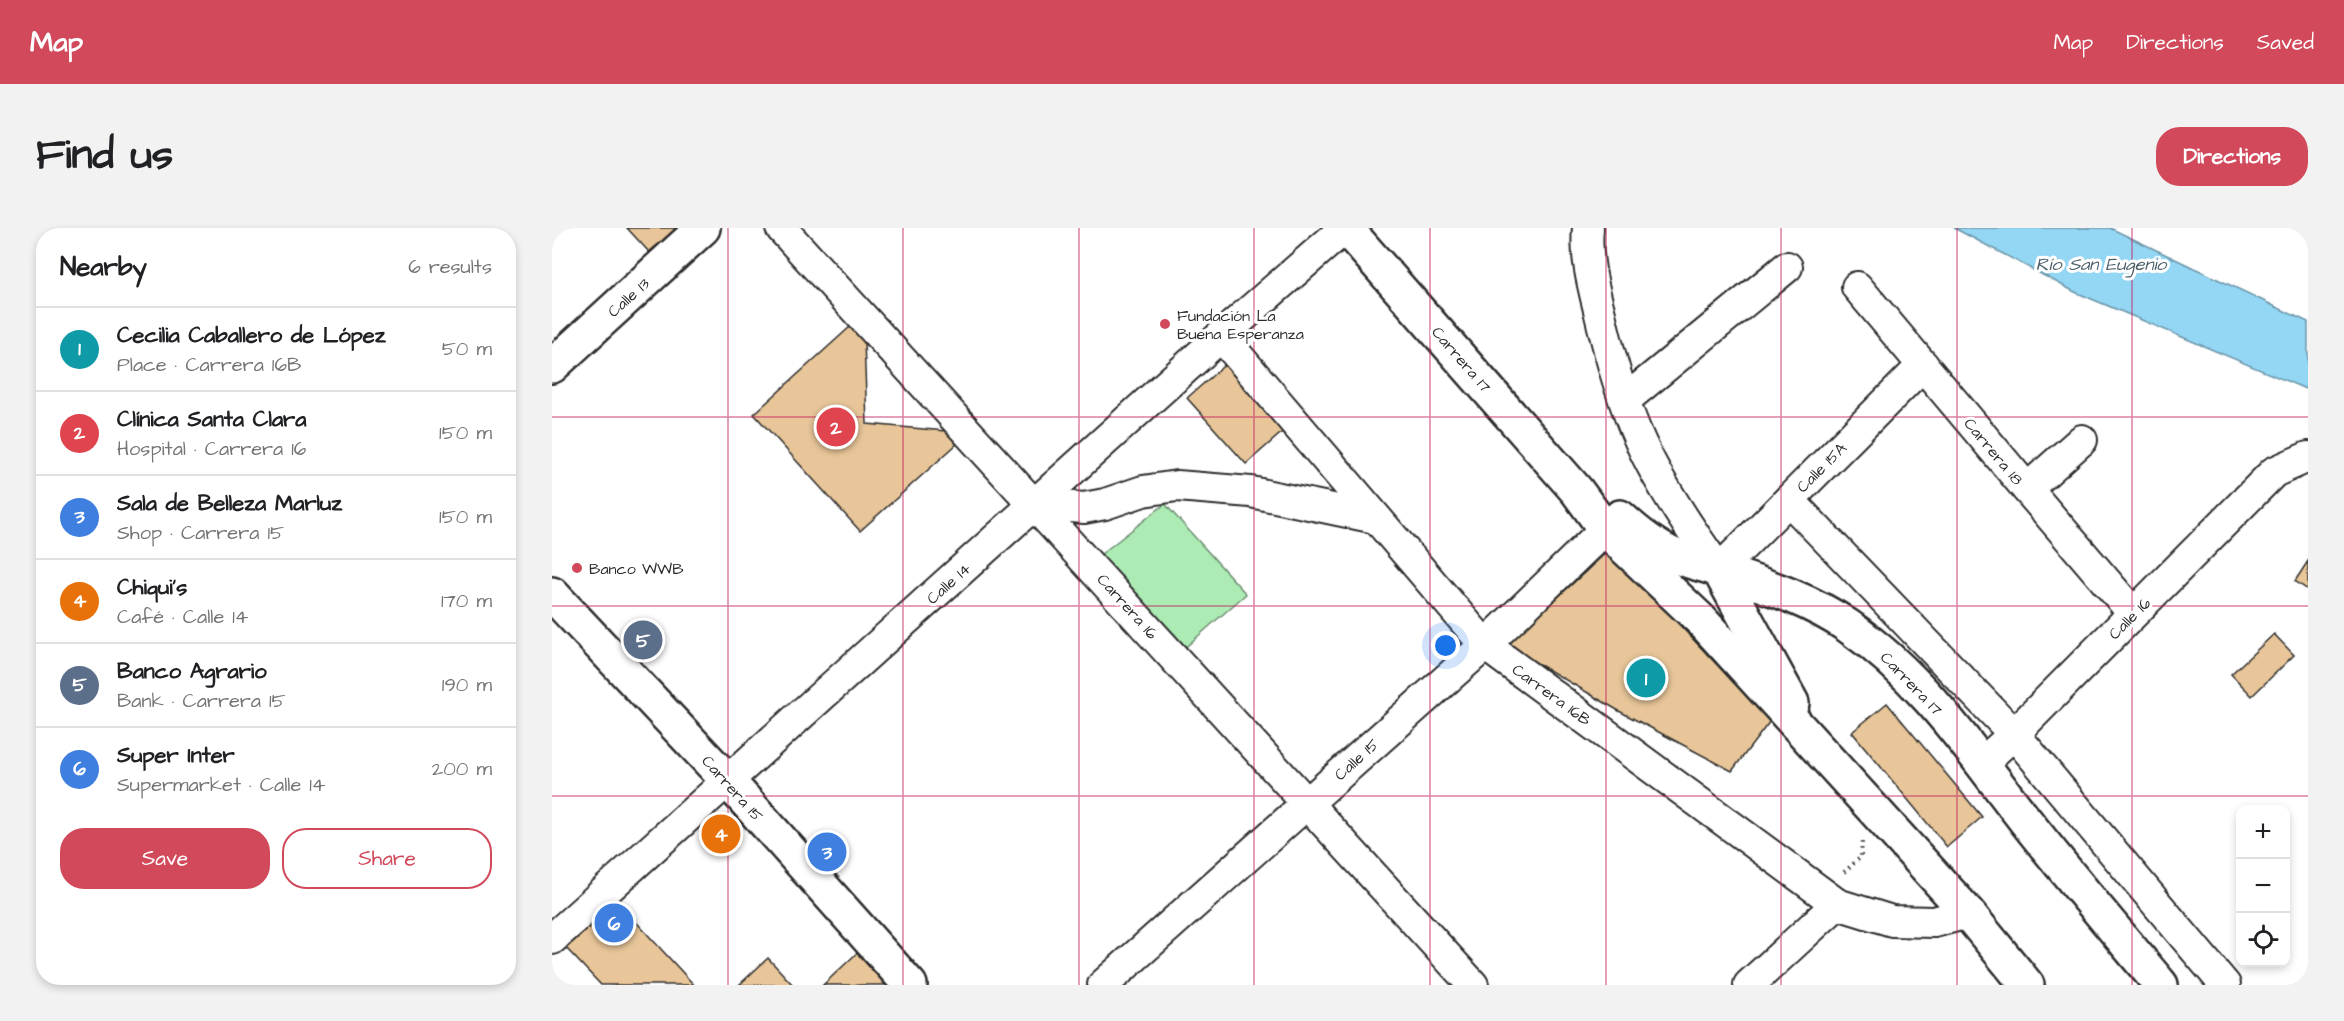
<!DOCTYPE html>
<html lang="en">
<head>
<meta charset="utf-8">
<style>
  :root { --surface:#fff; --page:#f2f2f2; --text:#202124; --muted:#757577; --line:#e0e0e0; --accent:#d1495b }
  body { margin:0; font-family:"Architects Daughter",sans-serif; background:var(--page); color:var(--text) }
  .controls { position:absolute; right:18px; bottom:18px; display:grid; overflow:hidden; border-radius:12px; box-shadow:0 3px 9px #0003 }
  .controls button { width:54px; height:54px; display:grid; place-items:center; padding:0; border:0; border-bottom:2px solid var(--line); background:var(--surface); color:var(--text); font:30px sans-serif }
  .you { position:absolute; left:894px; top:418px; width:21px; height:21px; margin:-15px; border:4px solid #fff; border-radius:50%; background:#1a73e8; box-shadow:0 0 0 9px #1a73e833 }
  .badge { display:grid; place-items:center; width:39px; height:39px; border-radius:50%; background:var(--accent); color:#fff; font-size:20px; font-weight:700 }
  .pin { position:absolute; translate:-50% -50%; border:3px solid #fff; box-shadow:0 2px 6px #0006 }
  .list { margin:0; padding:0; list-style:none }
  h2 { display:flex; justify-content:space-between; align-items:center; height:78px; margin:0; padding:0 24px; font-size:26px }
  h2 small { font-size:20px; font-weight:400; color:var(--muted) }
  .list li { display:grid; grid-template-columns:39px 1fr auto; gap:18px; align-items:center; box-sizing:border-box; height:84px; padding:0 24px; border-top:2px solid var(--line) }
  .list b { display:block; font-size:22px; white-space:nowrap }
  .list p { margin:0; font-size:20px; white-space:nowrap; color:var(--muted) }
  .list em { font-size:20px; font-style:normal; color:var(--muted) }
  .actions { display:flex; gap:12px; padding:18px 24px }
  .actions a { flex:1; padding:14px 0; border:2px solid var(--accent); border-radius:24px; text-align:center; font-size:21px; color:var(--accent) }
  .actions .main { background:var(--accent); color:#fff }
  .icon { flex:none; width:33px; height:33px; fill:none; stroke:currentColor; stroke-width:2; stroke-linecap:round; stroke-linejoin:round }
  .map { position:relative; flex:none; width:1756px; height:757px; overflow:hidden; border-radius:24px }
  header { display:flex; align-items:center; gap:36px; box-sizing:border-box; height:84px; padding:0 30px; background:var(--accent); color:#fff }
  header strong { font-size:28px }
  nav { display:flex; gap:33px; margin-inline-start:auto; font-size:21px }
  .intro { display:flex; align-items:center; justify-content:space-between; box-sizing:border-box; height:144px; padding:0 36px }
  h1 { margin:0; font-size:42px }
  .button { padding:15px 27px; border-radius:24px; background:var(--accent); color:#fff; font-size:21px; font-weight:700 }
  main { display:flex; gap:36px; padding:0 36px }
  aside { flex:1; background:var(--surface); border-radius:24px; box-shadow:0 3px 9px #0003 }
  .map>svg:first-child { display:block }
</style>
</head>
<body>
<header>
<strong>Map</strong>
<nav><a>Map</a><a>Directions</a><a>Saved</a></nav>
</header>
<div class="intro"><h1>Find us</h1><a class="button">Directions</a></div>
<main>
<aside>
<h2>Nearby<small>6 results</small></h2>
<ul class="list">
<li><span class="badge" style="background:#0f9aa8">1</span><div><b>Cecilia Caballero de López</b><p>Place · Carrera 16B</p></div><em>50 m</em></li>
<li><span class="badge" style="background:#e0444e">2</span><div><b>Clínica Santa Clara</b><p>Hospital · Carrera 16</p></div><em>150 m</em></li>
<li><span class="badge" style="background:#3f7fe0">3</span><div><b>Sala de Belleza Marluz</b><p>Shop · Carrera 15</p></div><em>150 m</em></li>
<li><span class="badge" style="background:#e8710a">4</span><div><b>Chiqui's</b><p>Café · Calle 14</p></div><em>170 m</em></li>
<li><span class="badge" style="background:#5c6f8a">5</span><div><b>Banco Agrario</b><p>Bank · Carrera 15</p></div><em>190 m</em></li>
<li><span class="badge" style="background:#3f7fe0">6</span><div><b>Super Inter</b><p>Supermarket · Calle 14</p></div><em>200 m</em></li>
</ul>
<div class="actions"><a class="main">Save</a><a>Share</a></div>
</aside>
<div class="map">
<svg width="1756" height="757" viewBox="0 0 1756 757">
  <rect width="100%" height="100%" fill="#fff"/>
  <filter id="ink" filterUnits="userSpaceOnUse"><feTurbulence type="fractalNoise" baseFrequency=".0167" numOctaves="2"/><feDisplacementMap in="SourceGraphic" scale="12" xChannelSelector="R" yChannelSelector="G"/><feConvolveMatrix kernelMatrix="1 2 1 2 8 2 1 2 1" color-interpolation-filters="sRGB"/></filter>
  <g filter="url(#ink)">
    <!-- green -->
    <path fill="#acecb4" stroke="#6c8c70" stroke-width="1.5" d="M613,276L694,366L627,425L544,330Z"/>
    <!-- water -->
    <path fill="#93d7f5" stroke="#6992a4" stroke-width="1.5" d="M1402,0H1558L1756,94V162L1523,64Z"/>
    <!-- building -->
    <g fill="#e8c699" stroke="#2b2b2b" stroke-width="1.5">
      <path d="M75,0H126L97,24Z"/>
      <path d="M299,98L312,112L315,196L394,203L405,216L308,303L202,186Z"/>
      <path d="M676,134L735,200L694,236L635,170Z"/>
      <path d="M1057,322L1218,493L1180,543L1067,483L954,417Z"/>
      <path d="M1756,333V362L1743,353Z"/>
      <path d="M1722,406L1742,427L1700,468L1679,446Z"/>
      <path d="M1335,475L1430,589L1395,619L1300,504Z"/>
      <path d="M64,672L142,757H49L13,719Z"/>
      <path d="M305,725L334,757H271Z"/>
      <path d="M216,730L241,757H187Z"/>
    </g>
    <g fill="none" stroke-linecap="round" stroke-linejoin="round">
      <defs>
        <g id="minor">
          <path d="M229,0L921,757"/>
          <path d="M1036,0C1033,29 1041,58 1048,86C1058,129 1070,173 1088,213C1107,256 1139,303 1167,342L1371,137"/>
          <path d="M1305,59L1475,261L1581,385"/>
          <path d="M669,108L933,417L1285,676L1340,693L1382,694L1416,685"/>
          <path d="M1073,172L1235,39"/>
          <path d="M1475,261L1530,212"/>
          <path d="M1237,272L1462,506L1673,757"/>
          <path d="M483,276L532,280L553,276L591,263L625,258L699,264L824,290"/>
          <path d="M1430,535L1462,506L1722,244L1756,229"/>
          <path d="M0,711L669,108L793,0"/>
          <path d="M551,757L933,417L1053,301"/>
          <path d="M1197,757L1285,676"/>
        </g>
        <g id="major">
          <path d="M794,0L1025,263L1053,301L1149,392L1416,685L1475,757"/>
          <path d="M0,138L151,0"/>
          <path d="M1068,289C1084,304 1103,319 1123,328C1137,334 1153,337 1167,342C1211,357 1257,371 1296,398C1372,451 1417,520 1473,592C1517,648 1563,702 1609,757"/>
          <path d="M1167,342L1240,475"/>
          <path d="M0,366L176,553L358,757"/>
        </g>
      </defs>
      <!-- minor casing -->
      <use href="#minor" stroke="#2b2b2b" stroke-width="34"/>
      <!-- major casing -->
      <use href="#major" stroke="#2b2b2b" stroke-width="38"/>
      <!-- path -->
      <path stroke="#2b2b2b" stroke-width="4" stroke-dasharray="1.5 4.5" stroke-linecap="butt" d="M1292,644L1309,629L1310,614"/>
      <!-- minor -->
      <use href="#minor" stroke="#fff" stroke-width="30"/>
      <!-- major -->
      <use href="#major" stroke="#fff" stroke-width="33"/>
    </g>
  </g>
  <!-- grid -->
  <path fill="none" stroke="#c2185b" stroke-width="1.5" stroke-opacity="0.55" d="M176,0V757M351,0V757M527,0V757M702,0V757M878,0V757M1054,0V757M1229,0V757M1405,0V757M1580,0V757M0,189H1756M0,378H1756M0,568H1756"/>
  <!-- markers -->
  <g fill="#d1495b" stroke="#fff" stroke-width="2">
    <circle cx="613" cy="96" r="6"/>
    <circle cx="25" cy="340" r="6"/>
  </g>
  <g text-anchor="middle" stroke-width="6" stroke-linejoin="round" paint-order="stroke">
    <!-- street labels -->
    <g font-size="16" fill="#2b2b2b" stroke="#fff">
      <text transform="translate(76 69) rotate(-42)" y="6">Calle 13</text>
      <text transform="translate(910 131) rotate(49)" y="6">Carrera 17</text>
      <text transform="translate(1442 223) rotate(50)" y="6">Carrera 18</text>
      <text transform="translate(1269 239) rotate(-45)" y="6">Calle 15A</text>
      <text transform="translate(396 355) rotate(-42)" y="6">Calle 14</text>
      <text transform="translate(576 378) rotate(48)" y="6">Carrera 16</text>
      <text transform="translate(1577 390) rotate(-45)" y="6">Calle 16</text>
      <text transform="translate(1360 455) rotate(46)" y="6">Carrera 17</text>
      <text transform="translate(1000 466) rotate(36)" y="6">Carrera 16B</text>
      <text transform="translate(804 531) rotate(-42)" y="6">Calle 15</text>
      <text transform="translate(181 560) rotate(48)" y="6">Carrera 15</text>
    </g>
    <!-- poi labels -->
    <g font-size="16" fill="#2b2b2b" stroke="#fff" text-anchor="start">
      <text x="625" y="93">Fundación La<tspan x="625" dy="18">Buena Esperanza</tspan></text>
      <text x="37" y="346">Banco WWB</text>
    </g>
    <!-- water labels -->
    <g font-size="18" font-style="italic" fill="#4a5f68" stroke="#fff">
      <text x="1549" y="42">Río San Eugenio</text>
    </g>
  </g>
</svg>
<div class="controls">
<button>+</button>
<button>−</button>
<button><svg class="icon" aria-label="locate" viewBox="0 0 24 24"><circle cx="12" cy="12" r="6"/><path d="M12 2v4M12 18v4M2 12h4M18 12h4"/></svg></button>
</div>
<div class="you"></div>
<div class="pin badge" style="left:1094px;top:450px;background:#0f9aa8">1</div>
<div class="pin badge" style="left:284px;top:199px;background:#e0444e">2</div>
<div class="pin badge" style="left:275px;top:624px;background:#3f7fe0">3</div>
<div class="pin badge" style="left:169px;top:606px;background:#e8710a">4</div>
<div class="pin badge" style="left:91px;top:412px;background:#5c6f8a">5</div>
<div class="pin badge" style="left:62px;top:695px;background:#3f7fe0">6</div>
</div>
</main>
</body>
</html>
